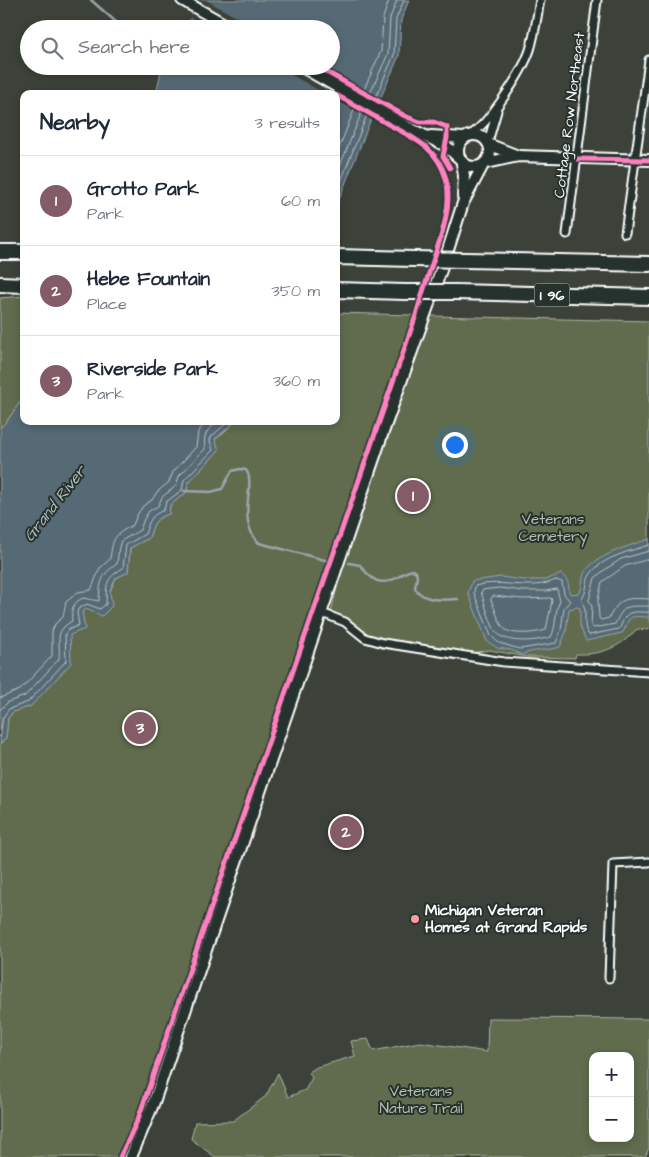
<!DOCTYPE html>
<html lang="en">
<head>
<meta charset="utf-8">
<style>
  :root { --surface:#fff; --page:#f6f6f7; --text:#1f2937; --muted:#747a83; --line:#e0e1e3; --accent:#845c67 }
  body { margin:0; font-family:"Architects Daughter",sans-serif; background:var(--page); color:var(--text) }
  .controls { position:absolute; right:15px; bottom:15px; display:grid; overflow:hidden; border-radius:10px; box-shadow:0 2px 8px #0003 }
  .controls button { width:45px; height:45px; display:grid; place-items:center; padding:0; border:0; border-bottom:1px solid var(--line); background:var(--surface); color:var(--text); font:25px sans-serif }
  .you { position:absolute; left:454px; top:444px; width:18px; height:18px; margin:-12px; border:4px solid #fff; border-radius:50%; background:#1a73e8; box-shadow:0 0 0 8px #1a73e833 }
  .badge { display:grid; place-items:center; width:32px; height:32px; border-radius:50%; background:var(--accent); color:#fff; font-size:16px; font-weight:700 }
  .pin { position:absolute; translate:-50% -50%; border:2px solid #fff; box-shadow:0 1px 5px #0006 }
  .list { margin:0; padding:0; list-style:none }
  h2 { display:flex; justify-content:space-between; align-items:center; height:65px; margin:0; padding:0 20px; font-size:21px }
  h2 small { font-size:16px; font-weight:400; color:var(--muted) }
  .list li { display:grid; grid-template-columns:32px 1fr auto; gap:15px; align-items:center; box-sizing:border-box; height:90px; padding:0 20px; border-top:1px solid var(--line) }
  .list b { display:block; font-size:19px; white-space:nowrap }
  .list p { margin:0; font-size:16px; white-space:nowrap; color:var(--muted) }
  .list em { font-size:16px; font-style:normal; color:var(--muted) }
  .icon { flex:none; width:28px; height:28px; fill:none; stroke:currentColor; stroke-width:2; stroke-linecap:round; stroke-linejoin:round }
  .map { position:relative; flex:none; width:649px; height:1157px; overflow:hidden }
  .search { position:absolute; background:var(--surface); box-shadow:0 2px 8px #0003; left:20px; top:20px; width:320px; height:55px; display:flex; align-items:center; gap:12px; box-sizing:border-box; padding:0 18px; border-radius:28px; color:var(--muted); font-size:19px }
  .panel { position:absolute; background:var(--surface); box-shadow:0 2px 8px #0003; left:20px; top:90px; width:320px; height:335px; border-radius:10px }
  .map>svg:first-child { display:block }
</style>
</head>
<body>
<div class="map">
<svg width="649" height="1157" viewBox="0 0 649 1157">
  <rect width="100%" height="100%" fill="#3c423a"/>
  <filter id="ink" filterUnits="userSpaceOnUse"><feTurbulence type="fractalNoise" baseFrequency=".02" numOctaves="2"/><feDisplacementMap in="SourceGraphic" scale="10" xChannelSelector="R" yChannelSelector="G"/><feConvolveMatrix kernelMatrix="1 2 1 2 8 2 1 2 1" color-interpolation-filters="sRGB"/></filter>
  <g filter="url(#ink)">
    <!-- green -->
    <g fill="#606c4e" stroke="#b0b6a6" fill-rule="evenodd">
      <path d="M24,296V396L7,421L0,428V298Z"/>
      <path d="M336,313L412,315L397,368L138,1127L121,1157H0V744L6,738L8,718L13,712L31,706L82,612L110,591L116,578L128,572L130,548L149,538C154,523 154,519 169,514L170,505L187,492L188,483L219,450L215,440L236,421H336Z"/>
      <path d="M430,316L649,321V630L637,629C620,648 601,655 576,654L575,658L527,657L489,650L472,653L370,636L350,620L331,612L337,588L335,582Z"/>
      <path d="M488,1018L649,1019V1148L645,1157H215L191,1139L195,1122L233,1121L266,1096L278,1073L288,1097L305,1090L312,1078L309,1072L317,1067L355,1056L351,1041L368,1039L373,1051L420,1042L487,1052ZM593,1056H630V1138H593Z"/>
    </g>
    <!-- water -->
    <g fill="#566b74" stroke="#9aa6ac">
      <path d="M196,0H409L401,20L399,56L369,124L336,207V94H156L162,66H331V29H187Z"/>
      <path d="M24,396V421H236L215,439L219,450L188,483L187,492L170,505L169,514C154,519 154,522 149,538L130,548L128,572L116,578L110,591L112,606L102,616L86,609L82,612L85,629L70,635L71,663L31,706L13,712L8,718L6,738L0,744V428L7,421Z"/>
      <path d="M649,539V617C642,618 632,613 628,621C626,625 626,629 622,633L586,641L580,626V608L577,607L569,609L566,632L560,647C548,651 533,649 522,655L511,650L497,648L487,641L468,593L472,581L501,577L523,580H545L561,574C568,579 569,584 569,592L571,594L580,593C582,587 582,580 584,574C592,556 632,545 649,539Z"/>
    </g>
    <!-- pier -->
    <g fill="#3c423a">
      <path d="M193,0H206L257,29H210L188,17Z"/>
      <path d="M276,66H324L382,99L373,121L336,100V94H325Z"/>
    </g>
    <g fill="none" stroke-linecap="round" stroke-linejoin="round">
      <!-- shore -->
      <g stroke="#bbc4c7" stroke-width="1">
        <path d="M362,94L381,51L383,18L389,0"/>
        <path d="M368,98L388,54L390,18L397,0"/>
        <path d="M374,101L394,55L396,19L404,0"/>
        <path d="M336,156L356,105"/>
        <path d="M336,176L363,109"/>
        <path d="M336,194L368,112"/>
        <path d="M649,545C631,551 601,557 590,575C585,583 588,592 581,600C590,612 580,624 589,635L619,629C622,625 622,621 625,617C631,609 641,613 649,612"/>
        <path d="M649,551L621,559L603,571L595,578L589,600L592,607L591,626L594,628L615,624C625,602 629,607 649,606"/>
        <path d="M649,559L625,566L602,582L598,600L599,618L601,620L609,618C620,596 628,598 649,599"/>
        <path d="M556,580L562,582L564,594L570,601L564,608L561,630L556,643L520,649L499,643L491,636L474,593L475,586C502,578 530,592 556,580Z"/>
        <path d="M500,588L523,591H546L557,589L560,601C554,612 557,626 551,637C537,641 507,645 496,632C491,626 484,601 481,592L483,590Z"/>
        <path d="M493,596L522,599L551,598L552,601L546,630C536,633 508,637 502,626C497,618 495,608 491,600Z"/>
        <path d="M0,698L20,690L52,656V631L55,624L63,617L66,602L78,592L91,590L100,568L110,559C113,537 114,535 133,525L137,515L143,506L152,500L157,492L169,482L173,472L196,447L198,432L207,421"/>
        <path d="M0,710L8,702L25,696L59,659C61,641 53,632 72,621C71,610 72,603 83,598L99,601C100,583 101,574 117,564L119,547L121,541L140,530L144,519L149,511L158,506L162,497L176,486L179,476L205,449C203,432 207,431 219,421"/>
        <path d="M0,737L3,717L9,709L28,702L66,661L65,634L68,630L79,625L77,613L78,609L87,604L100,609L106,604C107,583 104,580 123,568L126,545L145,534C150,520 150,516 164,510L166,502L182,490L184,480L213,450L210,441L211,437L229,421"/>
      </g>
      <!-- stream -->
      <g stroke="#9aa6ac" stroke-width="2.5">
        <path d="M91,0L124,29"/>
        <path d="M184,491L211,492L222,489L232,471L240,469L246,470C257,484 235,519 259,543L325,560"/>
        <path d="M349,563L360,565C371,579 379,588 398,577C403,574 406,571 413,570L416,572L417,576L415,588C423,602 444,600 458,599"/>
      </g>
      <defs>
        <g id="minor">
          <path d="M470,135C489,124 523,71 530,50C535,34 537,16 540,0"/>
          <path d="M488,142L497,111"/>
          <path d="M625,233L649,60"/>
          <path d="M567,234L597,0"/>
          <path d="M322,613L345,622L365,638L383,643L504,662L649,672"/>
          <path d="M609,978L613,864L649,862"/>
        </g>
        <g id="secondary">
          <path d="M182,0L233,29"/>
          <path d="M300,66L409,128L446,146L458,157"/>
          <circle cx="474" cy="151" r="16"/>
          <path d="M431,136L464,138"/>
          <path d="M490,145L518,156"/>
          <path d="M462,163L464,176L463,197"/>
          <path d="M486,163L518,156L649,160"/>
          <path d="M131,1157L154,1102L381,438L446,256L463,203L483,165"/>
        </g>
        <g id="motorway">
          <path d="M0,252H24"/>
          <path d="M336,257L414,259"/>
          <path d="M465,260L649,264"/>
          <path d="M0,284L24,285"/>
          <path d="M336,290L405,292"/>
          <path d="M455,292L649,297"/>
        </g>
      </defs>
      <!-- minor casing -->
      <use href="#minor" stroke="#fff" stroke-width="11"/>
      <!-- secondary casing -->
      <use href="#secondary" stroke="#fff" stroke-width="14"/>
      <!-- motorway casing -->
      <use href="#motorway" stroke="#fff" stroke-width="18"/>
      <!-- minor -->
      <use href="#minor" stroke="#26332d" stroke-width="7"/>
      <!-- secondary -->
      <use href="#secondary" stroke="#26332d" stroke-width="10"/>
      <!-- motorway -->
      <use href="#motorway" stroke="#26332d" stroke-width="14"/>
      <defs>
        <g id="motorway-bridge">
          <path d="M414,259L465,260"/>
          <path d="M405,292H455"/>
        </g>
      </defs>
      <!-- motorway-bridge casing -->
      <use href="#motorway-bridge" stroke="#fff" stroke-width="18" stroke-linecap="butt"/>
      <!-- motorway-bridge -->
      <use href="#motorway-bridge" stroke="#26332d" stroke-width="14"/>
      <defs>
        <g id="cycleway">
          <path d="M316,66L405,116L420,122H434L447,127V138L443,156L450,168"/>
          <path d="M577,159L649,160"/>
          <path d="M120,1157L138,1119L416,315C421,297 427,279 433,261C446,222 462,179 426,147C414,137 399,130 386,123C370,114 353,104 336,95"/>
        </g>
      </defs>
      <!-- cycleway casing -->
      <use href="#cycleway" stroke="#26332d" stroke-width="8"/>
      <!-- cycleway -->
      <use href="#cycleway" stroke="#ff80c0" stroke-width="5"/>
    </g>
  </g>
  <!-- markers -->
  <circle fill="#ff9aa2" stroke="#26332d" stroke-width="2" cx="415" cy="919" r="5"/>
  <g text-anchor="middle" stroke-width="4" stroke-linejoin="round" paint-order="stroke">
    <!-- shield labels -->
    <rect fill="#26332d" stroke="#bec2c0" stroke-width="1" x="534.5" y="283.5" width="35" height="23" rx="4"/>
    <g font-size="14" font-weight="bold" fill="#fff">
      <text x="552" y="300">I 96</text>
    </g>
    <!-- street labels -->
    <g font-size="15" fill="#fff" stroke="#26332d">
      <text transform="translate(569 115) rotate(-83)" y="5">Cottage Row Northeast</text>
    </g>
    <!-- park labels -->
    <g font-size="15" fill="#b7bdaf" stroke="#26332d">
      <text x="553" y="524">Veterans<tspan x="553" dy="17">Cemetery</tspan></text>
      <text x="421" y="1096">Veterans<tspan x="421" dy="17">Nature Trail</tspan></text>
    </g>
    <!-- poi labels -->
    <g font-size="15" font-weight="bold" fill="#fff" stroke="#26332d" text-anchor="start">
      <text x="425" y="915">Michigan Veteran<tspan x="425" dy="17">Homes at Grand Rapids</tspan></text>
    </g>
    <!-- water labels -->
    <g font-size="16" font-style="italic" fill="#b3bcc0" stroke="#26332d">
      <text transform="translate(54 503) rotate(-52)" y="6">Grand River</text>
    </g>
  </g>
</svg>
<div class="controls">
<button>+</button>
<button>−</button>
</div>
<div class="you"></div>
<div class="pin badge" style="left:413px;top:496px">1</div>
<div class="pin badge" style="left:346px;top:832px">2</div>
<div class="pin badge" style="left:140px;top:728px">3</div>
<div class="search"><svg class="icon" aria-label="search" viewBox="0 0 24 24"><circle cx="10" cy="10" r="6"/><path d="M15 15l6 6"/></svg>Search here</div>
<section class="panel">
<h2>Nearby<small>3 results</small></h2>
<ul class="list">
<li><span class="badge">1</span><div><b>Grotto Park</b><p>Park</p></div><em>60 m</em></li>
<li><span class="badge">2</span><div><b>Hebe Fountain</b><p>Place</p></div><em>350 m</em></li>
<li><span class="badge">3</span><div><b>Riverside Park</b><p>Park</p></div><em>360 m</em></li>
</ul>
</section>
</div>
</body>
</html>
